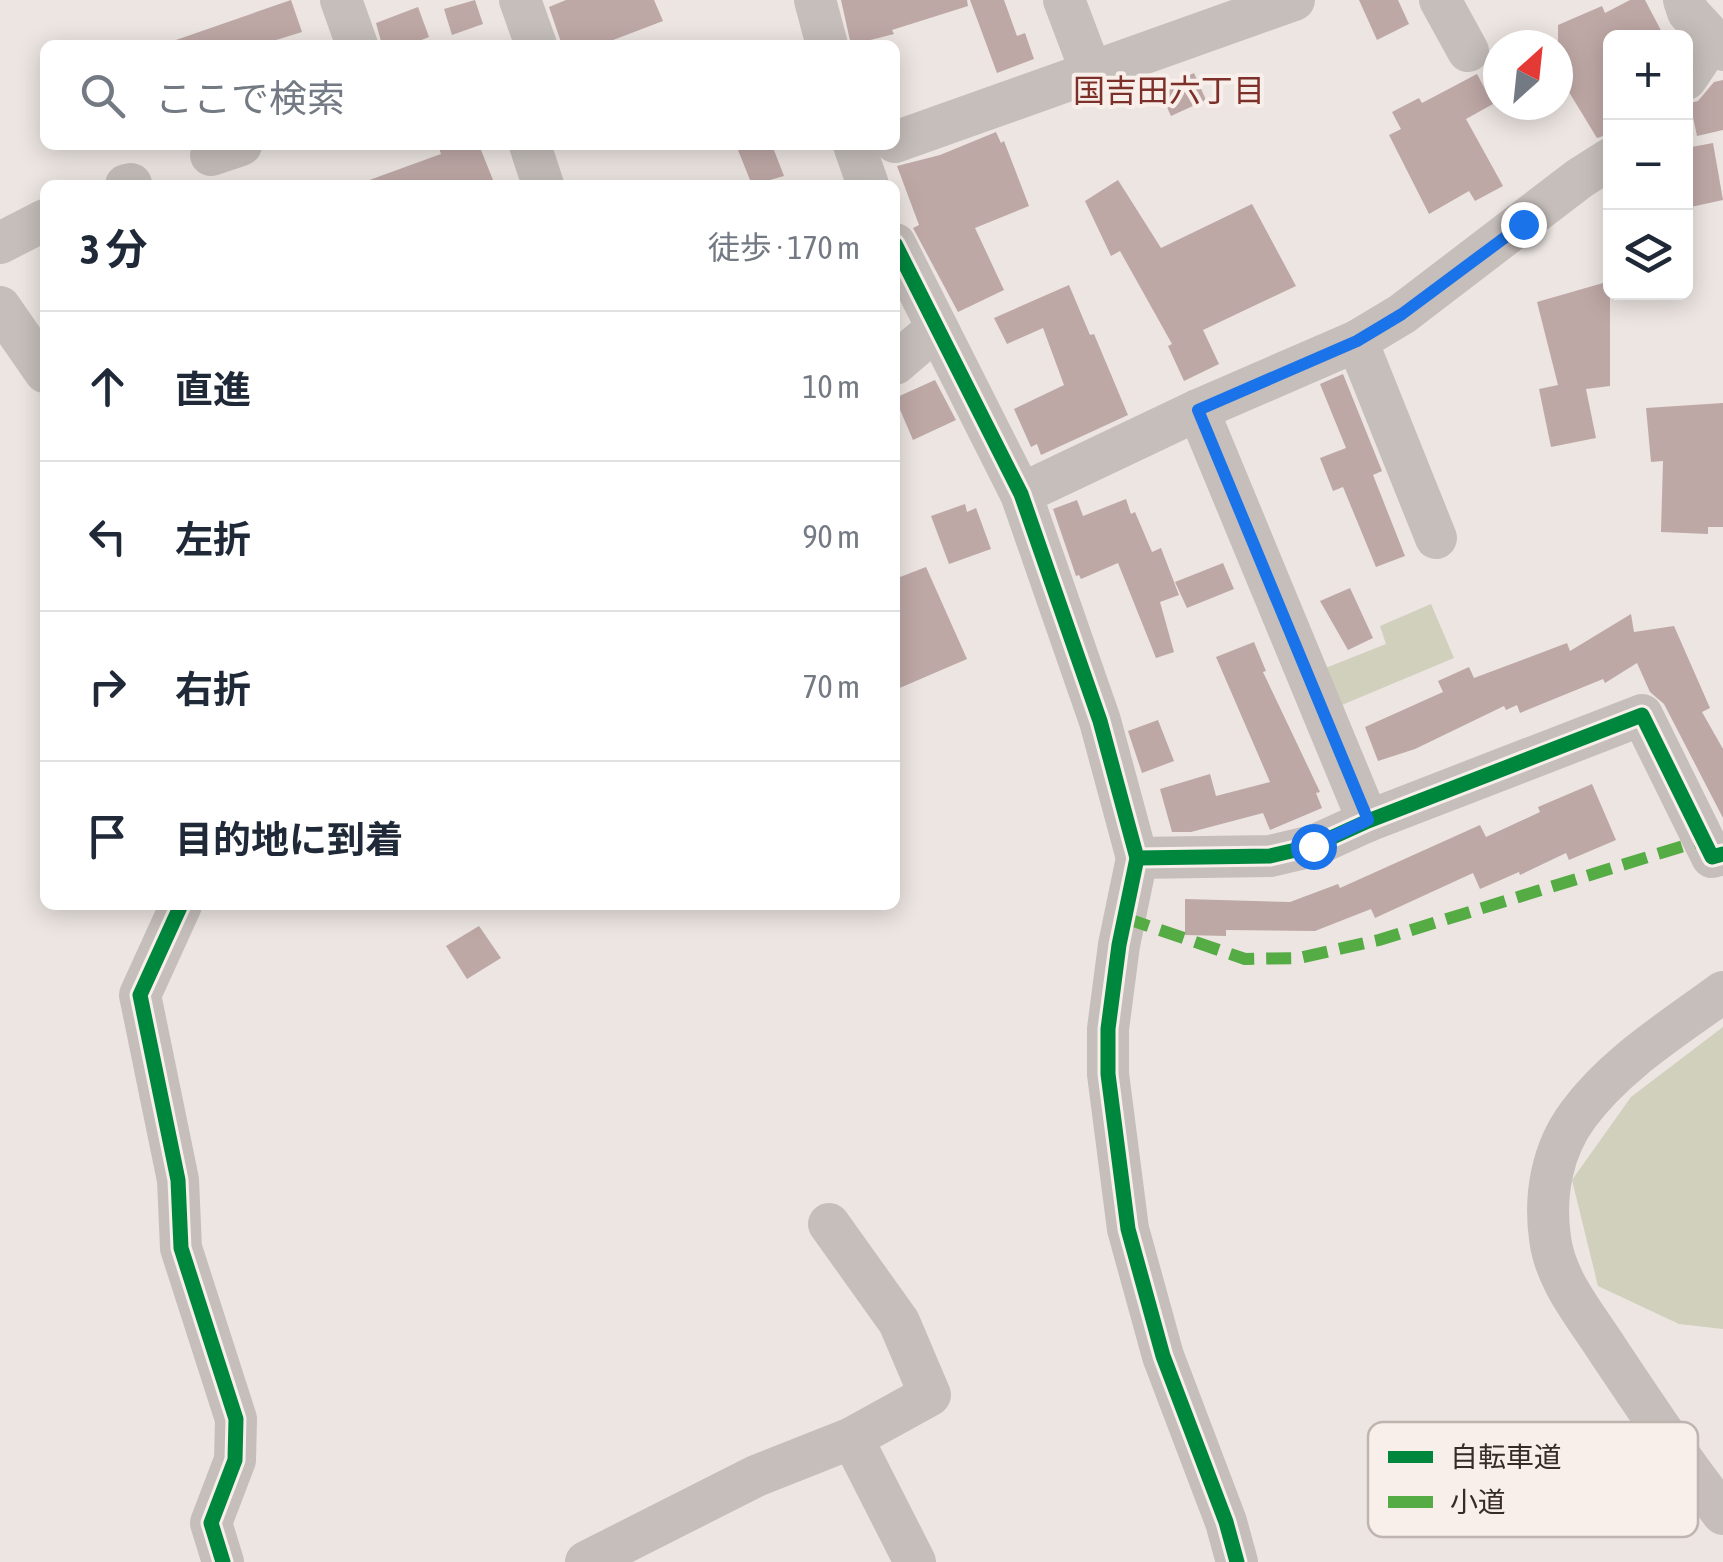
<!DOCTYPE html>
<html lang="ja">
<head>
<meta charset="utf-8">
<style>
  :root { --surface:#fff; --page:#f6f6f7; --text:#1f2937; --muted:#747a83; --line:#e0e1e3 }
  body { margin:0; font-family:"Asap Condensed","Noto Sans JP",sans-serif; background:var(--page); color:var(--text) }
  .controls { position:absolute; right:30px; top:30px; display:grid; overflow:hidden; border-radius:15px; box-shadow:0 5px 25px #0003 }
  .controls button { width:90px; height:90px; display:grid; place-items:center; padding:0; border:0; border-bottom:2px solid var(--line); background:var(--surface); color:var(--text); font:50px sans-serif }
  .compass { position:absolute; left:1483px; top:30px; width:90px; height:90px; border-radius:50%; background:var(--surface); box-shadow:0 5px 25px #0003; rotate:27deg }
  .stop { position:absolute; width:30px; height:30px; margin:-22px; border:8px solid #1a73e8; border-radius:50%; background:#fff }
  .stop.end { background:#1a73e8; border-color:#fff; box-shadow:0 2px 10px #0008 }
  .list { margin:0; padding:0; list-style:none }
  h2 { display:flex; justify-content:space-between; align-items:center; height:130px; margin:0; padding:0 40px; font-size:42px }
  h2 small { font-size:32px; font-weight:400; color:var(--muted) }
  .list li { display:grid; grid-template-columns:65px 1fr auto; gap:30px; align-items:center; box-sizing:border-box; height:150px; padding:0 40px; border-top:2px solid var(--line) }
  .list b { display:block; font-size:38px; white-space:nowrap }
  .list em { font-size:32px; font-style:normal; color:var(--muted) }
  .icon { flex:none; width:55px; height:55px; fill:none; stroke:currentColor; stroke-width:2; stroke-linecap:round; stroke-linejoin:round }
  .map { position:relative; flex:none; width:1723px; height:1562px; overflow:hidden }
  .search { position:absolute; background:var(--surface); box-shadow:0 5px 25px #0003; left:40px; top:40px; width:860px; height:110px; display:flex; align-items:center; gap:25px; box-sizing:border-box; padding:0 35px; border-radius:15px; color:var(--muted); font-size:38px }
  .panel { position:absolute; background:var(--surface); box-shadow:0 5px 25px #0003; left:40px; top:180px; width:860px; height:730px; border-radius:15px }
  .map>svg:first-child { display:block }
</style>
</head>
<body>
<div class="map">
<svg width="1723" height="1562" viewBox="0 0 1723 1562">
  <rect width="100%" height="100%" fill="#ece5e2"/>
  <!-- green -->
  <g fill="#d0d0bd">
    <path d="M1431,604L1454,658L1337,707L1323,669L1386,644L1380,626Z"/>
    <path d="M1723,1027V1329L1679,1324L1598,1286L1572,1180L1631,1097Z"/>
  </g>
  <!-- building -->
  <g fill="#bea8a6">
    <path d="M291,0L302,32L260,45H177L176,40Z"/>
    <path d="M475,0L483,24L452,35L444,9Z"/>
    <path d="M566,0H654L663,21L600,45H562L549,7Z"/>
    <path d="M841,0H967L968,6L892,30L894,34L851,45Z"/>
    <path d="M970,0H1004L1017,36L1025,33L1034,59L997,73Z"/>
    <path d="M1359,0H1398L1409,24L1377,40Z"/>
    <path d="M1630,0H1645L1665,38H1610V134L1597,138L1558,74V25L1602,6L1605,13Z"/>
    <path d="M418,7L429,37L409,45H382L376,23Z"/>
    <path d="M1194,73L1206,100L1171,116L1159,89Z"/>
    <path d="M1477,74L1493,104L1466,119L1503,186L1475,201L1469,191L1429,214L1389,135L1401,129L1392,112L1419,98L1422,103Z"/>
    <path d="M1723,80V130L1697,136L1690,103L1698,101L1714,82Z"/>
    <path d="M996,132L1001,143L1004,141L1029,206L975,228L1004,290L958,312L913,228L919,225L897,166L940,155Z"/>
    <path d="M1713,143L1723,200L1686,208V148Z"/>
    <path d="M438,145H479L495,185H364V182L441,154Z"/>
    <path d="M736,145H772L784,176L752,185Z"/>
    <path d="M1118,180L1161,248L1252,204L1296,286L1203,330L1219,364L1184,381L1168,346L1172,344L1120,251L1111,256L1085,201Z"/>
    <path d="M1610,281V386L1586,389L1596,438L1551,447L1539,389L1558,385L1537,302Z"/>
    <path d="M1069,285L1090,335L1094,334L1128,415L1041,455L1037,444L1031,447L1014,409L1064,385L1043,328L1007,344L994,318Z"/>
    <path d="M1343,374L1382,471L1373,475L1405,556L1376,567L1343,487L1333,491L1320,458L1346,448L1320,384Z"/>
    <path d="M935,380L956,420L913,440L895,398Z"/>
    <path d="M1723,403V527H1708V534L1661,532L1663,461L1651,462L1646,408Z"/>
    <path d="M1126,499L1131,514L1135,512L1152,552L1161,548L1179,595L1160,602L1174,652L1156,658L1118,563L1081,579L1079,575L1076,576L1053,509L1077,500L1083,516Z"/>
    <path d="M965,504L967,512L976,508L991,549L949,564L931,516Z"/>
    <path d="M1223,563L1234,589L1187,608L1175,582Z"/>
    <path d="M926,567L967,659L895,690V579Z"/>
    <path d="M1350,588L1373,638L1348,650L1320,601Z"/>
    <path d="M1631,614L1634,632L1674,626L1710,708L1702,712L1723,749V818L1664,704L1650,692L1637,663L1605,683L1603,679L1520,713L1517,705L1506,710L1504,706L1415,749L1378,761L1365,727L1443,692L1438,681L1469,667L1474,678L1567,643L1570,651Z"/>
    <path d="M1254,642L1266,671L1263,672L1320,792L1316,793L1322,808L1270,830L1263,813L1191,832H1172L1160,789L1210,774L1216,796L1270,782L1216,657Z"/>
    <path d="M1158,720L1174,761L1142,773L1128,731Z"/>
    <path d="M1592,784L1616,840L1569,860L1566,853L1520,875L1519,872L1480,889L1473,873L1375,918L1371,909L1315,931L1226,930V936L1185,935V899L1290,902L1338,884L1340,888L1480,825L1486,837L1540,812L1538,807Z"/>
    <path d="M479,926L501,958L467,979L446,946Z"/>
  </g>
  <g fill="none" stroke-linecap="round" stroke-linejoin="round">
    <!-- minor -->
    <g stroke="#c5bebb" stroke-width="42">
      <path d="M341,0L357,45"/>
      <path d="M520,0L536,45"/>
      <path d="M815,0L827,45"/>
      <path d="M1064,0L1092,74"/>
      <path d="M1440,0L1468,51"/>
      <path d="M1684,0L1688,12L1723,50"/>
      <path d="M1686,79L1713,39"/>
      <path d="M895,142L1294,0"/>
      <path d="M530,145L543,185"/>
      <path d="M854,145L868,185"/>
      <path d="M211,155L241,145"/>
      <path d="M126,185L131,184"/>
      <path d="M0,243L45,220"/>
      <path d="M895,244L1021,494L1100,721L1137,858L1119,945L1108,1029V1074L1128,1229L1163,1356L1226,1522L1237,1562"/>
      <path d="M0,307L45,372"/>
      <path d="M1357,341L1436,538"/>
      <path d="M895,364L937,328"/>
      <path d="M1198,410L1368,821"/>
      <path d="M1021,494L1198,410L1357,341L1402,314L1580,178L1610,159"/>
      <path d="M1137,858L1270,856L1313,846L1368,821L1642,715L1712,857L1723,854"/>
      <path d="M181,905L140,995L178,1180L181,1248L236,1419L235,1460L211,1523L223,1562"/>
      <path d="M1723,992C1673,1029 1615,1064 1578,1115C1552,1150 1544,1195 1550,1238C1555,1281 1587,1317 1609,1352C1646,1407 1682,1462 1723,1514"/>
      <path d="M852,1438L915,1562"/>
      <path d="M586,1562L756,1476L852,1438L930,1395L899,1322L829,1224"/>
    </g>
    <!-- quiet -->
    <path stroke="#55ab44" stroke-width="12" stroke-dasharray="25 12" stroke-linecap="butt" d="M1125,918L1245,959L1299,958L1379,940L1703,840"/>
    <defs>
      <g id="cycleway">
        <path d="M895,244L1021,494L1100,721L1137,858L1119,945L1108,1029V1074L1128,1229L1163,1356L1226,1522L1237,1562"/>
        <path d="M1137,858L1270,856L1313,846L1368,821L1642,715L1712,857L1723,854"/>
        <path d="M181,905L140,995L178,1180L181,1248L236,1419L235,1460L211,1523L223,1562"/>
      </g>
    </defs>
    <!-- cycleway casing -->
    <use href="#cycleway" stroke="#f8efea" stroke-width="21"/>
    <!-- cycleway -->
    <use href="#cycleway" stroke="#00873e" stroke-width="15"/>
  </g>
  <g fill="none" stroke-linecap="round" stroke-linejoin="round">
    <!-- route -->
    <path stroke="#1a73e8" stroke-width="12" d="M1313,846L1368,820L1198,410L1357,341L1402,314L1523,224"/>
  </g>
  <g text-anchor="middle" stroke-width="8" stroke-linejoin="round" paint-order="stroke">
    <!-- neighbourhood labels -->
    <g font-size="32" fill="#7d2f2a" stroke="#f8efea">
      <text x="1169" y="102">国吉田六丁目</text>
    </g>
  </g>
  <!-- legend -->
  <rect x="1368" y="1422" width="330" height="115" rx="15" fill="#f8efea" stroke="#beb4b0" stroke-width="2.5"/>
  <rect x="1388" y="1451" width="45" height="12" fill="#00873e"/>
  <rect x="1388" y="1496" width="45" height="12" fill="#55ab44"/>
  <g font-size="28" fill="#362b29">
    <text x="1450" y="1467">自転車道</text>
    <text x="1450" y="1512">小道</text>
  </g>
</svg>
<div class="controls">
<button>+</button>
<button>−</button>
<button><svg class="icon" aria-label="layers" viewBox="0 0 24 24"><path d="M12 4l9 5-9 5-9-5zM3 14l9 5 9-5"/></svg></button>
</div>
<svg class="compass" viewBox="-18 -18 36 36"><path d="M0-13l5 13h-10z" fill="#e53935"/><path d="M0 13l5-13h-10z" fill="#747a83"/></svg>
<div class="stop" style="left:1313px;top:846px"></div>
<div class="stop end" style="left:1523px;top:224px"></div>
<div class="search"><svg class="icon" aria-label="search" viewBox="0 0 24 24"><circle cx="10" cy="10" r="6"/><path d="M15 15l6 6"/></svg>ここで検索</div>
<section class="panel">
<h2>3 分<small>徒歩 · 170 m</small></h2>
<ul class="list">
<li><svg class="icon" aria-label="ahead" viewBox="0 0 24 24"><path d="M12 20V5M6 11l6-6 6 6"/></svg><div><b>直進</b></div><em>10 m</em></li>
<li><svg class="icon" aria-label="left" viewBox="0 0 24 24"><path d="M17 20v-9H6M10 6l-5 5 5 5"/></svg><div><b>左折</b></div><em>90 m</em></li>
<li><svg class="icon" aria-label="right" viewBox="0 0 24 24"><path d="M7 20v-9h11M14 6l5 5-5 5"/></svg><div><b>右折</b></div><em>70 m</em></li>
<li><svg class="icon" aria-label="arrive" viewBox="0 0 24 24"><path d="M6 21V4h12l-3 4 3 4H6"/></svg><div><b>目的地に到着</b></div></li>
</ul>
</section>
</div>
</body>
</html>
